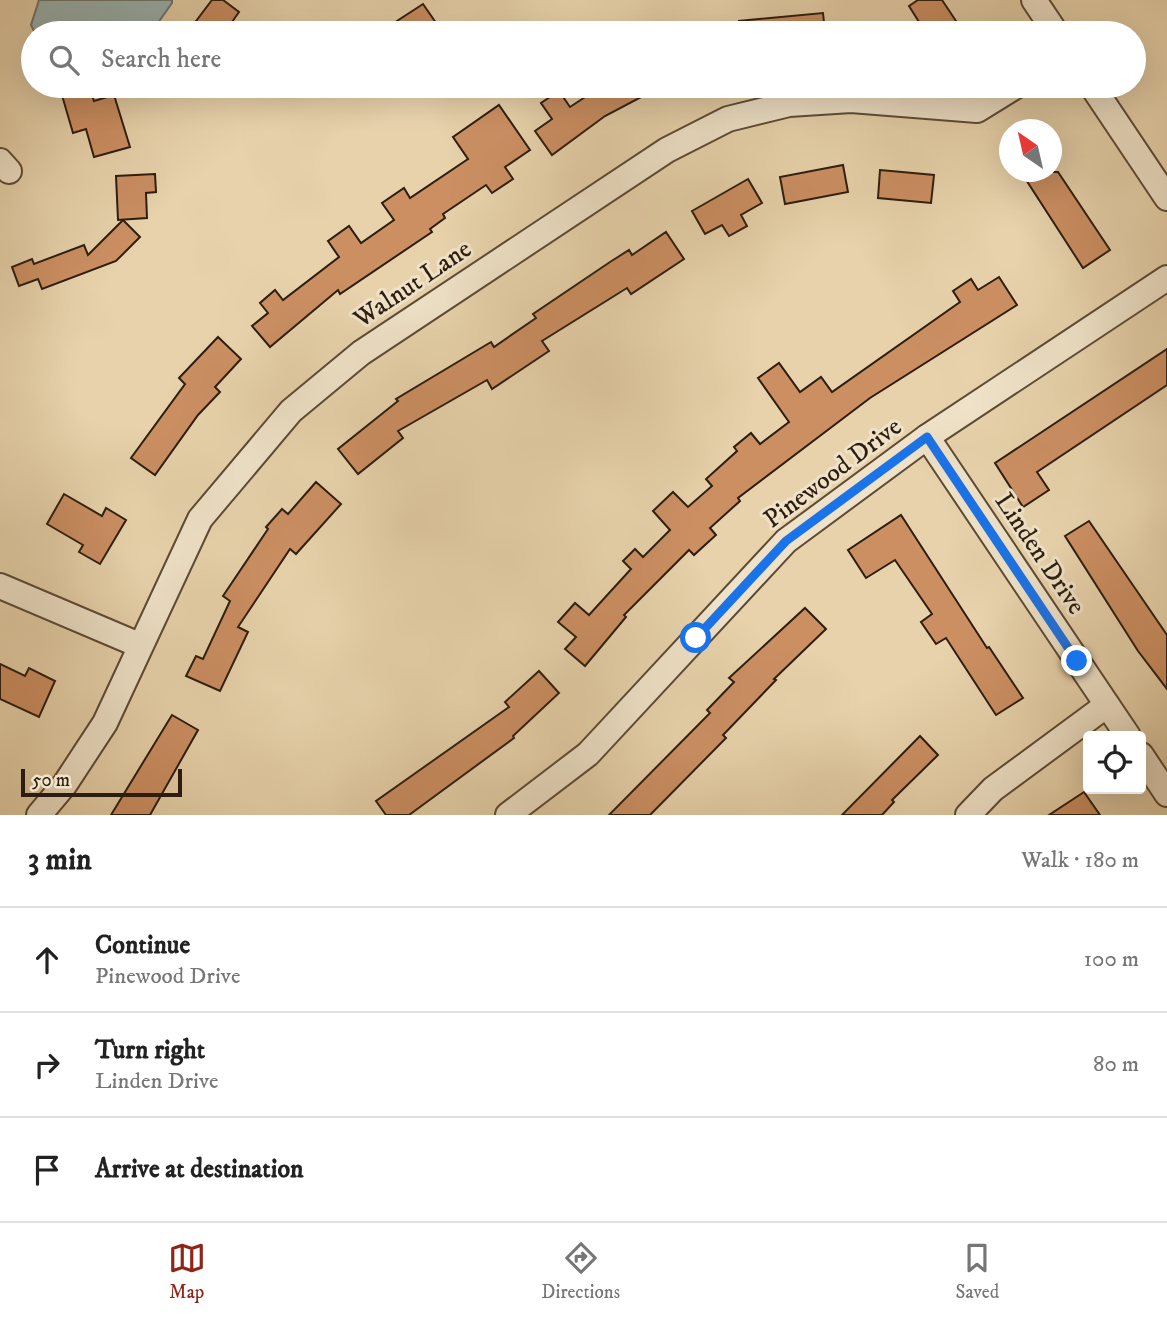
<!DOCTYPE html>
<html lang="en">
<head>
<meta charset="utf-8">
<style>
  :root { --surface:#fff; --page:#f6f6f6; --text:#222; --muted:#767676; --line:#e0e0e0; --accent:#8f2418 }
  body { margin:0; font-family:"IM FELL DW Pica",serif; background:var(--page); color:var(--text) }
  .controls { position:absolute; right:21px; bottom:21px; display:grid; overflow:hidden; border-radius:7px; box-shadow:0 7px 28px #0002 }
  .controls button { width:63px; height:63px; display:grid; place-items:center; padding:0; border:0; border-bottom:2px solid var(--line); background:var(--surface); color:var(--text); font:35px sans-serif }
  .compass { position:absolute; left:999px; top:119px; width:63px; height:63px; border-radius:50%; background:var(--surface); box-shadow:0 7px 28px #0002; rotate:326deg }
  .scale { position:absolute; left:21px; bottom:18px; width:161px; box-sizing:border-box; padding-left:7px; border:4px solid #2d1d0e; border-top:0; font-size:19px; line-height:24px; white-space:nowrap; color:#2d1d0e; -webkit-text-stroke:5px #efe2c8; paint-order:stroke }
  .stop { position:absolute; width:21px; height:21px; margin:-16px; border:5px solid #1a73e8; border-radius:50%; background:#fff }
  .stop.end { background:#1a73e8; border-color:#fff; box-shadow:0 2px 7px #0008 }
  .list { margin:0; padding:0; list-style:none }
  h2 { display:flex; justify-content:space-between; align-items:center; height:91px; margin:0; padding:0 28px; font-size:30px }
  h2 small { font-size:23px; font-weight:400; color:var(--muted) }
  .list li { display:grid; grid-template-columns:46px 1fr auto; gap:21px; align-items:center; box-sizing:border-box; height:105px; padding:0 28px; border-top:2px solid var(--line) }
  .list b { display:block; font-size:26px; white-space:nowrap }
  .list p { margin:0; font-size:23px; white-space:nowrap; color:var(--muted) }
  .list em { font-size:23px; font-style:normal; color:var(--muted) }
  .icon { flex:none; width:38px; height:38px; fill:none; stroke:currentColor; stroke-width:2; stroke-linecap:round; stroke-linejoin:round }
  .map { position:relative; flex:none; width:1167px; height:815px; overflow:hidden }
  .search { position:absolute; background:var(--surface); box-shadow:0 7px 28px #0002; left:21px; right:21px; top:21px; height:77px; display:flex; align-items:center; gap:18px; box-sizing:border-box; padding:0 24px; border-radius:38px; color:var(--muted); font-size:26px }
  .sheet { height:406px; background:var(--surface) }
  nav { display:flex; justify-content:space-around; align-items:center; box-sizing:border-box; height:98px; border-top:2px solid var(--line); background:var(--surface); font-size:19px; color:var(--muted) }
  nav a { display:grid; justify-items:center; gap:4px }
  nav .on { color:var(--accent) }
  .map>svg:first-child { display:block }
</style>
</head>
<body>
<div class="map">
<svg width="1167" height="815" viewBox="0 0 1167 815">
  <rect width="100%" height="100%" fill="#e7d2ab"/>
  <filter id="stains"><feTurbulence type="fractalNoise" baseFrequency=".00286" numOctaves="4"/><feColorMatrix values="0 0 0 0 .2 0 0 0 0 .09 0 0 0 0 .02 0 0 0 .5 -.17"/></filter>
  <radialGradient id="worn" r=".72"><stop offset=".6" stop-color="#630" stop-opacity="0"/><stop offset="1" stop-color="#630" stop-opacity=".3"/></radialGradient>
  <!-- water -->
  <path fill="#9ab5b3" stroke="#6e7871" stroke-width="2" d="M39,0H172V3L155,27L146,33H35L31,25Z"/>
  <!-- building -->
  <g fill="#cb8f62" stroke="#2d1d0e" stroke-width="2">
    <path d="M212,0H223L239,12L232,22L247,33H187Z"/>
    <path d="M918,0H942L964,33H926L909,6Z"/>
    <path d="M423,4L443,33H406L397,21Z"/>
    <path d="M823,13L825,33H740L739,21Z"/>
    <path d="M80,86H89L94,101L114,95L130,147L94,157L86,129L73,133L61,92Z"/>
    <path d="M602,86H662L605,116L552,155L535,131L552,119L541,103L559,91L570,107Z"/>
    <path d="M499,105L530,150L505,167L513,179L492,193L486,185L443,214L445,218L430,229L432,232L340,294L338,290L270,347L252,326L268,313L260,303L275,290L283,300L339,257L328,241L349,226L361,243L394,220L382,203L404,188L410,198L468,159L453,137Z"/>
    <path d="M843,165L848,192L785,204L780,177Z"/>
    <path d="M880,170L934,175L931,203L878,198Z"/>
    <path d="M1021,172H1058L1110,250L1083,268Z"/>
    <path d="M155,174L156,192L146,193L147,218L118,220L116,176Z"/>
    <path d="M748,179L762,203L741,215L747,226L729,236L722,225L705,234L692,211Z"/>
    <path d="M123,220L140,237L116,261L42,289L38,279L19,286L12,267L32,259L34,264L84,245L88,255Z"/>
    <path d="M666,232L684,259L631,294L627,288L542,341L549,351L492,389L487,380L398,431L403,438L358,474L338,449L398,401L396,399L491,342L494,347L536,318L533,314L610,262L629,250L632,255Z"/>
    <path d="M999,277L1017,305L870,398L738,498L740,501L710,528L716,535L694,555L689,550L624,615L626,617L585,666L565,649L576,637L558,622L575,603L589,615L631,569L623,561L635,549L643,557L670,530L653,511L673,492L688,507L712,486L706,479L737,451L734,447L751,433L760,444L789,422L758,378L779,363L800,392L821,377L832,392L960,302L953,291L971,279L978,290Z"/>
    <path d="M218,337L241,359L215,387L220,392L198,415L155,475L131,458L185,384L179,378Z"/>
    <path d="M1167,349V385L1037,472L1049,490L1023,507L995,463Z"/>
    <path d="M316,482L341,504L296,554L290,549L238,627L248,632L220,691L186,676L196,656L203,659L230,601L223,596L268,529L266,527L282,509L288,514Z"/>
    <path d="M64,494L102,516L106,508L126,520L100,564L79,552L83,545L47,524Z"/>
    <path d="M901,515L987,648L989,647L1023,698L996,715L946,638L936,644L921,622L932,614L895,560L866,578L848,550Z"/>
    <path d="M1089,521L1167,635V689L1138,651L1065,536Z"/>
    <path d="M805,608L826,629L774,679L776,680L723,735L726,738L650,815H609L710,713L707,710L734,682L729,678Z"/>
    <path d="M0,664L25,676L29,668L55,681L39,717L0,699Z"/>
    <path d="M539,671L559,693L513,736L514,738L409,815H386L376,801L509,707L505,702Z"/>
    <path d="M172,715L198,730L150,815H111Z"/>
    <path d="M920,736L938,755L892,800L894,802L882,815H842Z"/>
    <path d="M1084,792L1100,815H1049Z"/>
  </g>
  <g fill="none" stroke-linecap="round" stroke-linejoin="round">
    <defs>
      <g id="minor">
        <path d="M1034,0L1056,33"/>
        <path d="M1092,86L1167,198"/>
        <path d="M0,161L9,171"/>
        <path d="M927,437L1128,736"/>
        <path d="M0,586L139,645"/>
        <path d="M1141,755L1167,794"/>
        <path d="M39,815L65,784L105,723L200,519L291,411L361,353L667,150L728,119L789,104L851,100L977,110L1016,86"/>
        <path d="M508,815L588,754L786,541L927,437L1167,278"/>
        <path d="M968,815L993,789L1107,705"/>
      </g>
    </defs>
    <!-- minor casing -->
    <use href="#minor" stroke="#5c4a35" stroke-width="28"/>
    <!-- minor -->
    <use href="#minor" stroke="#efe2c8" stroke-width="24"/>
  </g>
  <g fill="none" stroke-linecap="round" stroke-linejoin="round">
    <!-- route -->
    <path stroke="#1a73e8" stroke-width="9" d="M696,638L786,541L927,437L1077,661"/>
  </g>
  <g text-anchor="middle" stroke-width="6" stroke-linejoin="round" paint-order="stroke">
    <!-- street labels -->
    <g font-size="26" fill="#2d1d0e" stroke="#efe2c8">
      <text transform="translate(412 283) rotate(-34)" y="9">Walnut Lane</text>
      <text transform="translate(832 472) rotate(-37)" y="9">Pinewood Drive</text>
      <text transform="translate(1041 553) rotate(56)" y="9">Linden Drive</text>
    </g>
  </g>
  <rect width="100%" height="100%" filter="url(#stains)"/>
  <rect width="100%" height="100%" fill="url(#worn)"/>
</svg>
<div class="controls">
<button><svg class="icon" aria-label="locate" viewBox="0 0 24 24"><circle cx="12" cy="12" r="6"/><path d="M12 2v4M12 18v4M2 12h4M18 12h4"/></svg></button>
</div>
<svg class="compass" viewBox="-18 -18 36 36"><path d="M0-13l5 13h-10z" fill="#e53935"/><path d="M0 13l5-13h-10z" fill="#767676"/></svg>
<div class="scale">50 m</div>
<div class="stop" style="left:696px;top:638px"></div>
<div class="stop end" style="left:1077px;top:661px"></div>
<div class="search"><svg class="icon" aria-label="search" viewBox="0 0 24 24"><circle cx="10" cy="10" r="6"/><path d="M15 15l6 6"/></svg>Search here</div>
</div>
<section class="sheet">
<h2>3 min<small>Walk · 180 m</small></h2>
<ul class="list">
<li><svg class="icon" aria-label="ahead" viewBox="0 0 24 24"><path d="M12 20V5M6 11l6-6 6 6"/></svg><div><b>Continue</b><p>Pinewood Drive</p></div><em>100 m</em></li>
<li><svg class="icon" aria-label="right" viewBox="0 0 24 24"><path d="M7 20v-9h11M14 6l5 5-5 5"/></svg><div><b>Turn right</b><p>Linden Drive</p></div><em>80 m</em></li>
<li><svg class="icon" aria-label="arrive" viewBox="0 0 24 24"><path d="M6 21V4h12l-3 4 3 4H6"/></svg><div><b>Arrive at destination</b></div></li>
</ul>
</section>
<nav>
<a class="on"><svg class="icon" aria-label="map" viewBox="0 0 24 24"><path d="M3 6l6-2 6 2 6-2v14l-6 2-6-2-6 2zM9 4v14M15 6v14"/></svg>Map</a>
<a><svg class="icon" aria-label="directions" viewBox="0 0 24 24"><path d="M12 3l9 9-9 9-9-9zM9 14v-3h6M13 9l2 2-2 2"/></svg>Directions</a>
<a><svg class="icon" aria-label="saved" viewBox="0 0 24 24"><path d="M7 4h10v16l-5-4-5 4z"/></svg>Saved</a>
</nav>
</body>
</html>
